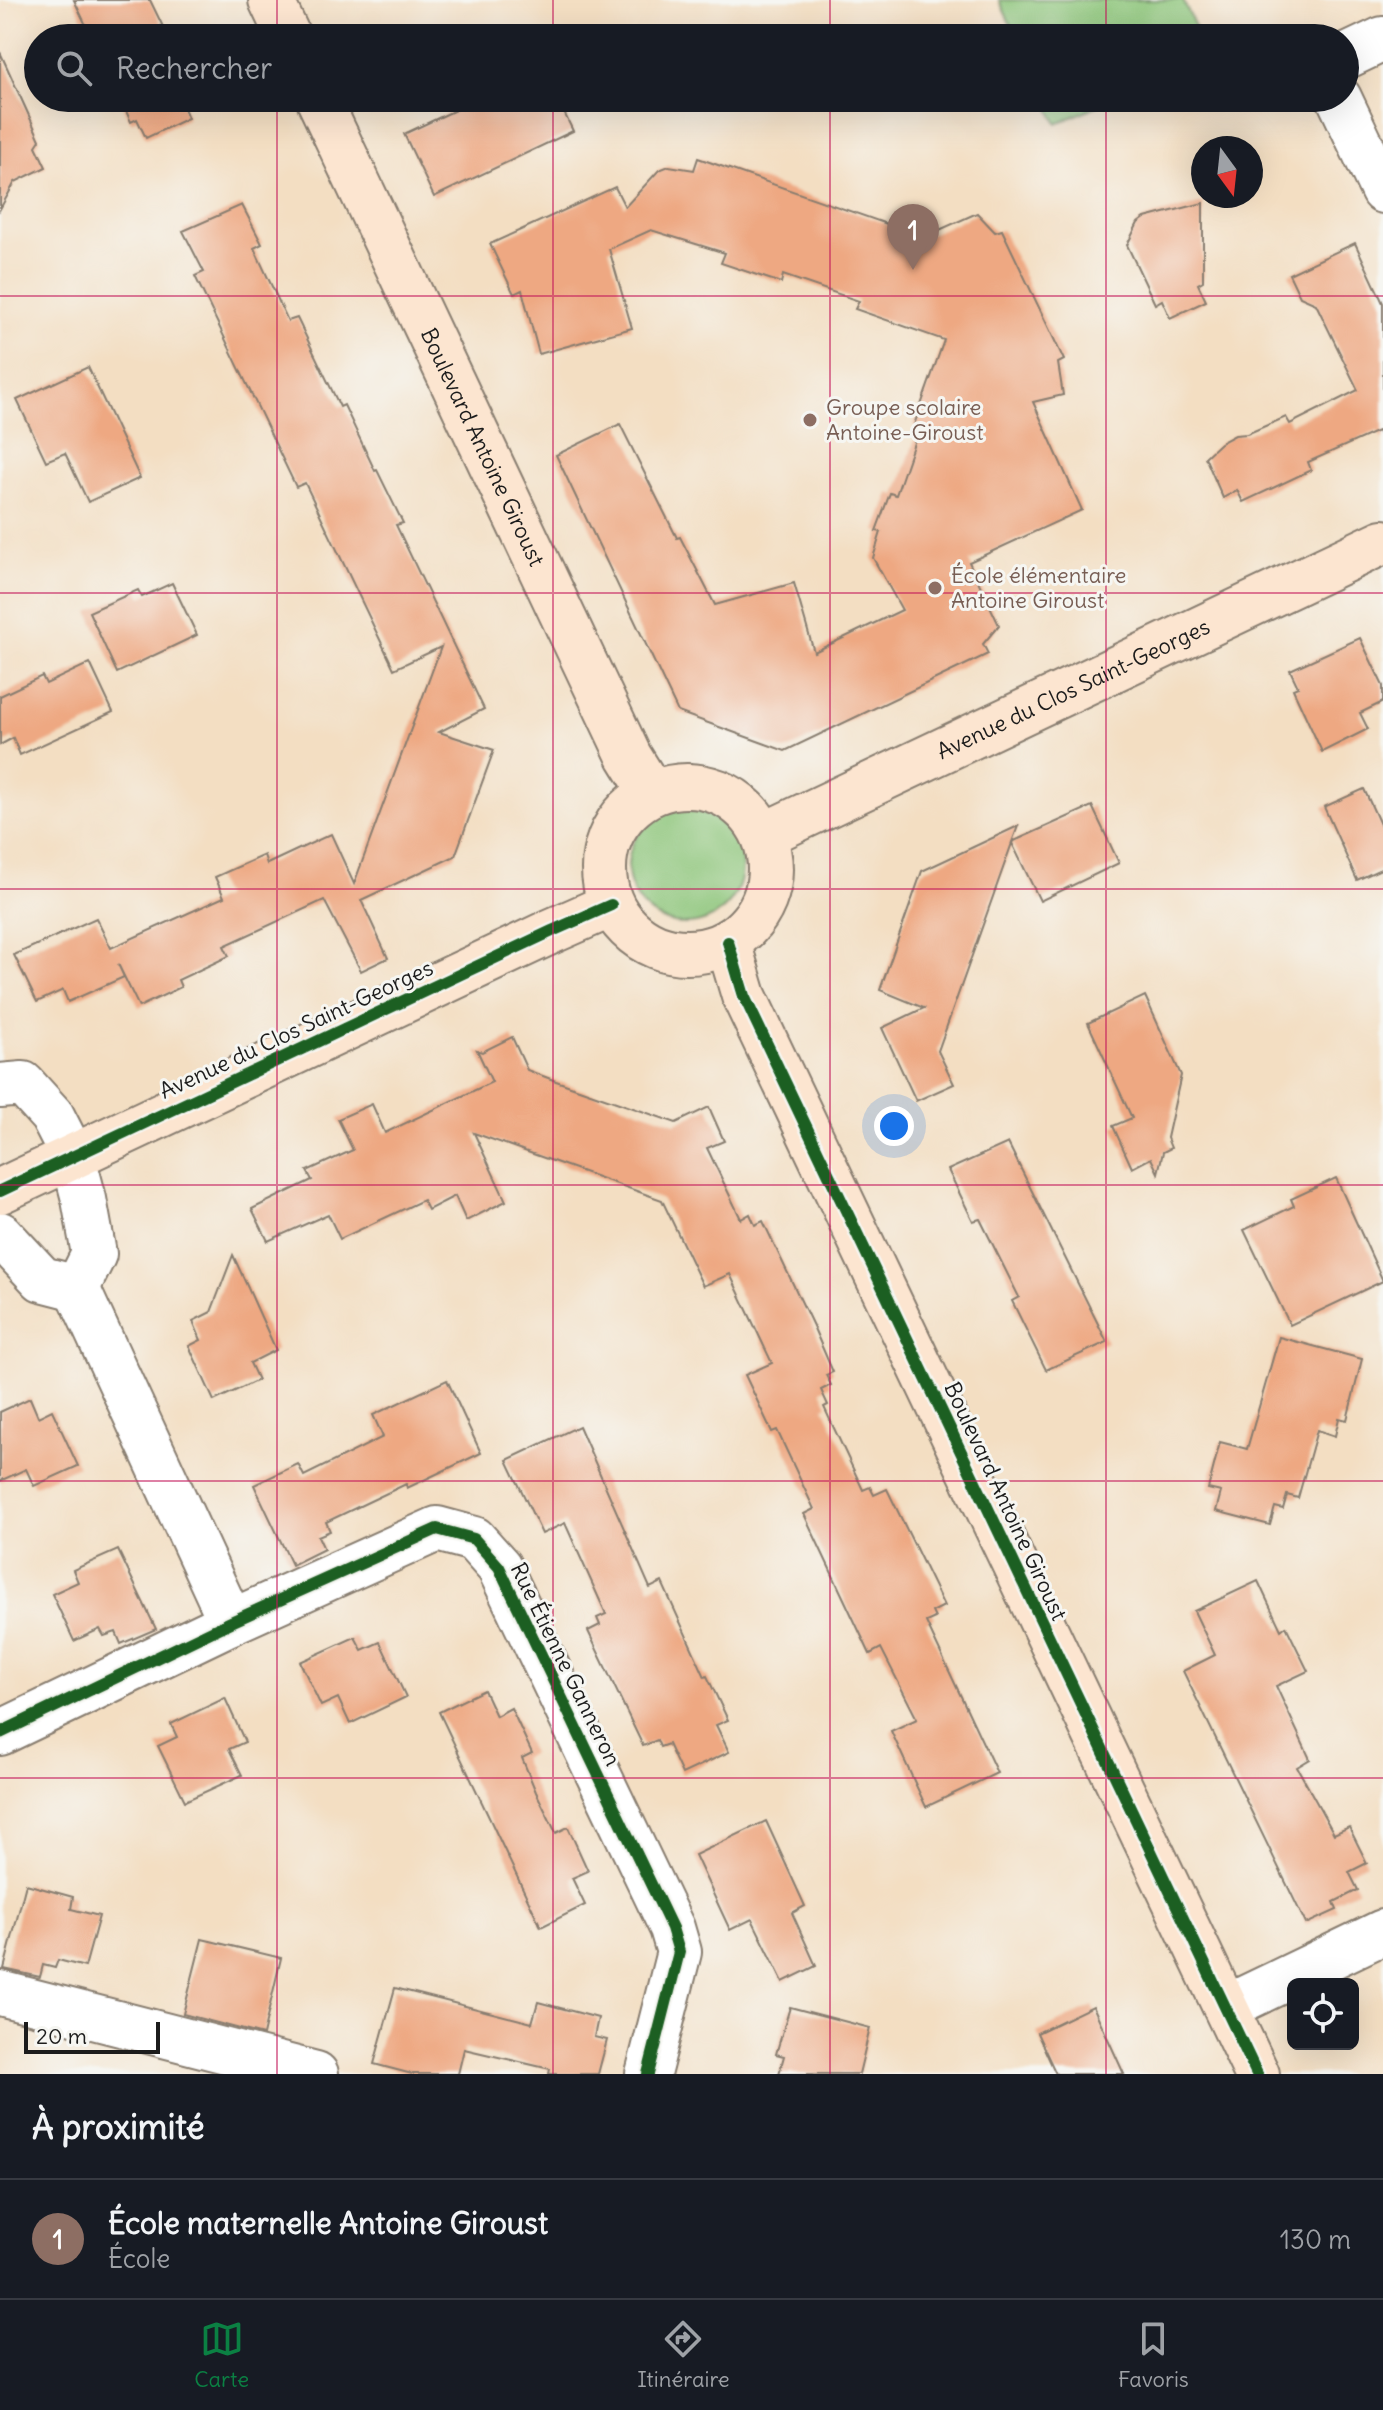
<!DOCTYPE html>
<html lang="fr">
<head>
<meta charset="utf-8">
<style>
  :root { --surface:#171b24; --page:#242831; --text:#f1f3f6; --muted:#9ea1a6; --line:#363941; --accent:#0b8043 }
  body { margin:0; font-family:Delius,sans-serif; background:var(--page); color:var(--text) }
  .controls { position:absolute; right:24px; bottom:24px; display:grid; overflow:hidden; border-radius:12px; box-shadow:0 8px 32px #0002 }
  .controls button { width:72px; height:72px; display:grid; place-items:center; padding:0; border:0; border-bottom:2px solid var(--line); background:var(--surface); color:var(--text); font:40px sans-serif }
  .compass { position:absolute; left:1191px; top:136px; width:72px; height:72px; border-radius:50%; background:var(--surface); box-shadow:0 8px 32px #0002; rotate:165deg }
  .scale { position:absolute; left:24px; bottom:20px; width:136px; box-sizing:border-box; padding-left:8px; border:4px solid #1c1c1c; border-top:0; font-size:22px; line-height:28px; white-space:nowrap; color:#1c1c1c; -webkit-text-stroke:6px #f6f6f2; paint-order:stroke }
  .you { position:absolute; left:894px; top:1126px; width:28px; height:28px; margin:-20px; border:6px solid #fff; border-radius:50%; background:#1a73e8; box-shadow:0 0 0 12px #1a73e833 }
  .badge { display:grid; place-items:center; width:52px; height:52px; border-radius:50%; background:var(--accent); color:#fff; font-size:26px; font-weight:700 }
  .pin { position:absolute; translate:-50% -66px; filter:drop-shadow(0 2px 4px #0008) }
  .pin::after { content:''; position:absolute; top:42px; width:28px; height:24px; background:inherit; clip-path:polygon(0 0,100% 0,50% 100%) }
  .list { margin:0; padding:0; list-style:none }
  h2 { display:flex; justify-content:space-between; align-items:center; height:104px; margin:0; padding:0 32px; font-size:34px }
  h2 small { font-size:26px; font-weight:400; color:var(--muted) }
  .list li { display:grid; grid-template-columns:52px 1fr auto; gap:24px; align-items:center; box-sizing:border-box; height:120px; padding:0 32px; border-top:2px solid var(--line) }
  .list b { display:block; font-size:30px; white-space:nowrap }
  .list p { margin:0; font-size:26px; white-space:nowrap; color:var(--muted) }
  .list em { font-size:26px; font-style:normal; color:var(--muted) }
  .icon { flex:none; width:44px; height:44px; fill:none; stroke:currentColor; stroke-width:2; stroke-linecap:round; stroke-linejoin:round }
  .map { position:relative; flex:none; width:1383px; height:2074px; overflow:hidden }
  .search { position:absolute; background:var(--surface); box-shadow:0 8px 32px #0002; left:24px; right:24px; top:24px; height:88px; display:flex; align-items:center; gap:20px; box-sizing:border-box; padding:0 28px; border-radius:44px; color:var(--muted); font-size:30px }
  .sheet { height:224px; background:var(--surface) }
  nav { display:flex; justify-content:space-around; align-items:center; box-sizing:border-box; height:112px; border-top:2px solid var(--line); background:var(--surface); font-size:22px; color:var(--muted) }
  nav a { display:grid; justify-items:center; gap:4px }
  nav .on { color:var(--accent) }
  .map>svg:first-child { display:block }
</style>
</head>
<body>
<div class="map">
<svg width="1383" height="2074" viewBox="0 0 1383 2074">
  <rect width="100%" height="100%" fill="#f6f6f2"/>
  <filter id="ink" filterUnits="userSpaceOnUse"><feTurbulence type="fractalNoise" baseFrequency=".0125" numOctaves="2"/><feDisplacementMap in="SourceGraphic" scale="16" xChannelSelector="R" yChannelSelector="G"/><feConvolveMatrix kernelMatrix="1 2 1 2 8 2 1 2 1" color-interpolation-filters="sRGB"/></filter>
  <filter id="wash" filterUnits="userSpaceOnUse"><feTurbulence type="fractalNoise" baseFrequency=".006" numOctaves="4" result="noise"/><feDisplacementMap in="SourceGraphic" scale="32" xChannelSelector="R" yChannelSelector="G"/><feGaussianBlur stdDeviation="1.8" result="paint"/><feColorMatrix in="noise" values="0 0 0 0 0 0 0 0 0 0 0 0 0 0 0 0 0 1.4 0 .05"/><feComposite in="paint" operator="in"/></filter>
  <g filter="url(#wash)">
    <rect width="100%" height="100%" fill="#f3dec2"/>
    <!-- green -->
    <g fill="#8bc478" stroke="#54704a" stroke-width="2">
      <path d="M999,0H1183L1200,38H1017Z"/>
      <path d="M1045,98H1114L1057,124Z"/>
      <circle cx="685" cy="867" r="57"/>
    </g>
    <g id="blocks">
      <!-- building -->
      <g fill="#eea882">
        <path d="M74,0H150L166,33L159,38H92Z"/>
        <path d="M0,52L40,140L36,146L46,167L15,182L0,209Z"/>
        <path d="M120,98H180L188,118L146,138L137,119L131,122Z"/>
        <path d="M481,98H557L573,131L434,197L404,134Z"/>
        <path d="M698,158L924,237L977,213L995,232L1002,230L1064,360L1058,363L1063,395L1033,402L1082,510L969,562L999,625L983,644L988,654L785,751L678,712L556,455L620,424L677,538L680,537L715,605L794,583L814,652L902,610L873,558L881,532L876,531L890,493L896,495L919,428L914,425L944,340L855,309L859,301L783,275L781,283L721,263L725,253L651,230L609,249L632,328L539,354L522,290L514,294L490,244L615,187L625,207L659,170L669,166L694,170Z"/>
        <path d="M1203,203V281L1198,284L1206,301L1170,318L1162,300L1155,304L1127,245L1138,223L1145,218Z"/>
        <path d="M242,205L262,244L254,248L288,321L297,318L340,407L344,405L375,471L377,470L403,523L396,525L484,709L439,732L494,750L455,856L361,900L388,958L361,971L324,900L224,946L229,956L178,980L181,987L139,1007L118,964L124,977L68,1002L63,990L37,1002L14,955L96,918L111,948L224,897L215,877L264,855L267,864L331,834L354,884L441,647L394,669L305,483L296,487L195,276L204,272L183,231Z"/>
        <path d="M1355,243L1383,303V440L1378,431L1308,462L1311,470L1243,502L1237,490L1223,498L1205,457L1220,443L1235,435L1247,434L1286,417L1290,424L1358,390L1316,304L1300,297L1289,274Z"/>
        <path d="M88,367L140,478L88,502L65,453L46,461L17,400Z"/>
        <path d="M172,583L197,635L117,673L89,612L138,590L142,597Z"/>
        <path d="M1360,638L1383,686V702L1360,713L1368,729L1322,752L1293,689L1298,687L1290,670Z"/>
        <path d="M90,663L113,712L20,755L13,738L0,745V696L42,676L46,684Z"/>
        <path d="M1364,789L1383,831V868L1357,880L1324,807Z"/>
        <path d="M1092,806L1119,863L1040,901L1012,843L938,1051L954,1084L916,1101L882,1028L924,1008L880,990L922,871L1018,826L1012,842Z"/>
        <path d="M1145,996L1181,1075L1167,1138L1171,1148L1163,1152L1158,1173L1151,1158L1132,1168L1113,1126L1132,1118L1088,1023Z"/>
        <path d="M512,1037L527,1070L556,1081L676,1123L709,1107L724,1141L707,1148L741,1219L750,1214L755,1225L763,1221L813,1326L833,1372L826,1375L831,1385L821,1390L828,1405L824,1407L863,1490L870,1487L874,1495L887,1489L944,1606L932,1612L935,1618L926,1622L997,1773L926,1807L891,1731L917,1719L881,1648L870,1654L804,1514L814,1509L777,1430L772,1432L745,1375L772,1363L730,1274L703,1286L662,1200L474,1133L506,1201L466,1221L455,1196L428,1210L423,1200L340,1239L328,1214L268,1241L252,1209L312,1180L307,1171L353,1150L338,1119L372,1104L385,1133L492,1082L477,1050L482,1052Z"/>
        <path d="M1008,1143L1107,1342L1046,1370L1012,1301L1019,1297L980,1219L973,1221L948,1170Z"/>
        <path d="M1336,1178L1383,1281L1290,1325L1244,1230L1294,1206L1291,1199Z"/>
        <path d="M233,1255L276,1350L250,1363L258,1380L214,1401L189,1346L201,1340L193,1321L211,1312Z"/>
        <path d="M1279,1337L1362,1359L1347,1420L1339,1418L1335,1436L1317,1430L1298,1498L1287,1495L1283,1509L1275,1507L1270,1525L1216,1511L1221,1492L1208,1489L1220,1442L1247,1449Z"/>
        <path d="M447,1380L481,1453L407,1488L406,1484L326,1522L330,1531L318,1536L324,1549L292,1565L254,1485L298,1464L304,1476L383,1437L373,1415Z"/>
        <path d="M30,1398L38,1417L52,1410L78,1466L34,1486L26,1469L0,1481V1412Z"/>
        <path d="M579,1426L650,1588L662,1582L705,1677L707,1676L728,1720L716,1725L729,1752L682,1774L668,1744L660,1747L657,1740L643,1746L588,1631L600,1625L597,1618L606,1614L565,1523L542,1534L507,1460Z"/>
        <path d="M118,1550L156,1629L121,1644L116,1632L104,1636L100,1629L74,1641L52,1594L78,1582L73,1570Z"/>
        <path d="M1258,1581L1281,1630L1286,1626L1308,1671L1276,1686L1310,1759L1297,1767L1334,1834L1349,1827L1367,1863L1349,1872L1358,1890L1334,1902L1337,1910L1306,1924L1183,1671L1215,1655L1194,1611Z"/>
        <path d="M355,1637L362,1650L380,1642L406,1697L350,1724L338,1698L321,1706L300,1662Z"/>
        <path d="M484,1690L496,1716L511,1708L532,1753L522,1758L536,1792L556,1833L568,1827L588,1871L572,1878L585,1905L541,1927L439,1712Z"/>
        <path d="M225,1698L245,1742L229,1749L242,1775L185,1801L158,1746L177,1737L171,1724Z"/>
        <path d="M766,1821L805,1906L792,1913L816,1966L783,1982L752,1919L730,1930L695,1855Z"/>
        <path d="M26,1884L73,1897L71,1909L99,1916L85,1967L58,1960L55,1968L43,1965L40,1977L4,1969Z"/>
        <path d="M202,1939L281,1958L263,2035L183,2014Z"/>
        <path d="M395,1988L532,2023L538,2002L598,2018L594,2037L607,2040L598,2074H549L550,2069L464,2049L458,2074H412L374,2064Z"/>
        <path d="M1093,2006L1124,2074H1056L1037,2033Z"/>
        <path d="M790,2007L870,2028L859,2074H779L784,2056L776,2054Z"/>
      </g>
    </g>
  </g>
  <g filter="url(#ink)">
    <use href="#blocks" fill-opacity="0" stroke="#887d6f" stroke-width="2"/>
    <g fill="none" stroke-linecap="round" stroke-linejoin="round">
      <defs>
        <g id="street">
          <path d="M1345,57L1383,39"/>
          <path d="M1339,98L1383,191"/>
          <path d="M0,1086L23,1084L52,1116L73,1157L84,1199L94,1254L77,1288L42,1279L0,1234"/>
          <path d="M77,1288L231,1622"/>
          <path d="M0,1733L231,1622L437,1529L474,1539L499,1567L672,1928L679,1952L648,2074"/>
          <path d="M0,1993L316,2074"/>
          <path d="M1227,2007L1383,1932"/>
        </g>
        <g id="secondary">
          <path d="M271,0L289,38"/>
          <path id="s1" d="M318,98L629,756L652,793"/>
          <circle cx="687" cy="869" r="83"/>
          <path id="s2" d="M764,835L1383,542"/>
          <path d="M728,942L744,996L1257,2074"/>
          <path d="M0,1191L552,931L611,905"/>
        </g>
      </defs>
      <!-- street casing -->
      <use href="#street" stroke="#887d6f" stroke-width="48"/>
      <!-- secondary casing -->
      <use href="#secondary" stroke="#887d6f" stroke-width="48"/>
      <!-- street -->
      <use href="#street" stroke="#fff" stroke-width="44"/>
      <!-- secondary -->
      <use href="#secondary" stroke="#fce5d0" stroke-width="44"/>
      <defs>
        <g id="cycleway">
          <path d="M728,942L744,996L1257,2074"/>
          <path d="M0,1191L552,931L611,905"/>
          <path d="M0,1733L231,1622L437,1529L474,1539L499,1567L672,1928L679,1952L648,2074"/>
        </g>
      </defs>
      <!-- cycleway casing -->
      <use href="#cycleway" stroke="#f6f6f2" stroke-width="17"/>
      <!-- cycleway -->
      <use href="#cycleway" stroke="#1b5e20" stroke-width="12"/>
    </g>
  </g>
  <!-- grid -->
  <path fill="none" stroke="#c2185b" stroke-width="2" stroke-opacity="0.55" d="M277,0V38M553,0V38M830,0V38M1106,0V38M277,98V2074M553,98V2074M830,98V2074M1106,98V2074M0,296H1383M0,593H1383M0,889H1383M0,1185H1383M0,1481H1383M0,1778H1383"/>
  <!-- markers -->
  <g fill="#8d6e63" stroke="#f6f6f2" stroke-width="3">
    <circle cx="810" cy="420" r="8"/>
    <circle cx="935" cy="588" r="8"/>
  </g>
  <g text-anchor="middle" stroke-width="6" stroke-linejoin="round" paint-order="stroke">
    <!-- education labels -->
    <g font-size="22" fill="#785e54" stroke="#f6f6f2" text-anchor="start">
      <text x="826" y="415">Groupe scolaire<tspan x="826" dy="25">Antoine-Giroust</tspan></text>
      <text x="951" y="583">École élémentaire<tspan x="951" dy="25">Antoine Giroust</tspan></text>
    </g>
    <!-- street labels -->
    <g font-size="22" fill="#1c1c1c" stroke="#f6f6f2">
      <text dy="8" stroke="none"><textPath href="#s1" startOffset="386">Boulevard Antoine Giroust</textPath></text>
      <text dy="8" stroke="none"><textPath href="#s2" startOffset="342">Avenue du Clos Saint-Georges</textPath></text>
      <text transform="translate(296 1029) rotate(-25)" y="8">Avenue du Clos Saint-Georges</text>
      <text transform="translate(1006 1501) rotate(65)" y="8">Boulevard Antoine Giroust</text>
      <text transform="translate(566 1664) rotate(64)" y="8">Rue Étienne Ganneron</text>
    </g>
  </g>
</svg>
<div class="controls">
<button><svg class="icon" aria-label="locate" viewBox="0 0 24 24"><circle cx="12" cy="12" r="6"/><path d="M12 2v4M12 18v4M2 12h4M18 12h4"/></svg></button>
</div>
<svg class="compass" viewBox="-18 -18 36 36"><path d="M0-13l5 13h-10z" fill="#e53935"/><path d="M0 13l5-13h-10z" fill="#9ea1a6"/></svg>
<div class="scale">20 m</div>
<div class="you"></div>
<div class="pin badge" style="left:913px;top:270px;background:#8d6e63">1</div>
<div class="search"><svg class="icon" aria-label="search" viewBox="0 0 24 24"><circle cx="10" cy="10" r="6"/><path d="M15 15l6 6"/></svg>Rechercher</div>
</div>
<section class="sheet">
<h2>À proximité<small></small></h2>
<ul class="list">
<li><span class="badge" style="background:#8d6e63">1</span><div><b>École maternelle Antoine Giroust</b><p>École</p></div><em>130 m</em></li>
</ul>
</section>
<nav>
<a class="on"><svg class="icon" aria-label="map" viewBox="0 0 24 24"><path d="M3 6l6-2 6 2 6-2v14l-6 2-6-2-6 2zM9 4v14M15 6v14"/></svg>Carte</a>
<a><svg class="icon" aria-label="directions" viewBox="0 0 24 24"><path d="M12 3l9 9-9 9-9-9zM9 14v-3h6M13 9l2 2-2 2"/></svg>Itinéraire</a>
<a><svg class="icon" aria-label="saved" viewBox="0 0 24 24"><path d="M7 4h10v16l-5-4-5 4z"/></svg>Favoris</a>
</nav>
</body>
</html>
